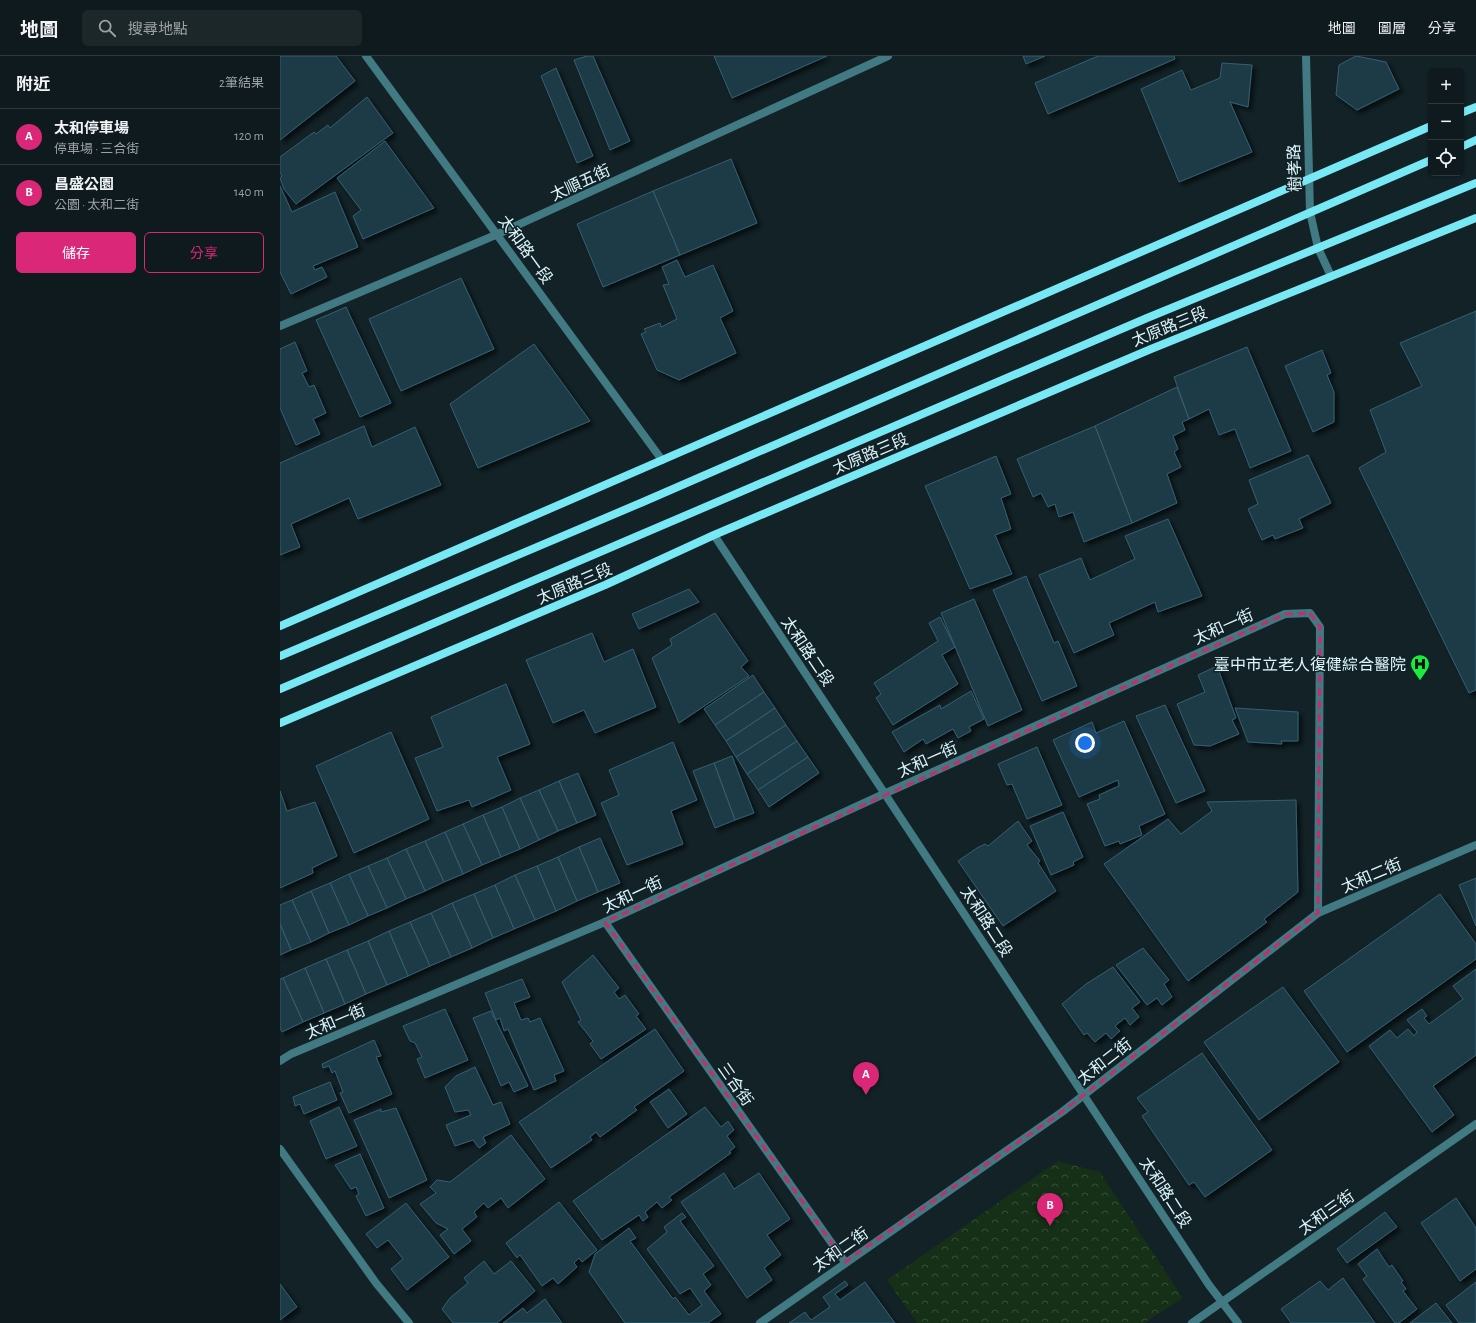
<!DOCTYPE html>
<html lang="zh-TW">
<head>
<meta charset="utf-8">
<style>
  :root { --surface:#0e1a1d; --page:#1c272a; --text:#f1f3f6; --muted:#9ba1a4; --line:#2e383b; --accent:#db2777 }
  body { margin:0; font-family:"Alegreya Sans","Noto Sans TC",sans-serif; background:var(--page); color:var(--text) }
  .controls { position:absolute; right:12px; top:12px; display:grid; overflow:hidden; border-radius:6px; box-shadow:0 1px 3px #0004 }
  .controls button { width:36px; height:36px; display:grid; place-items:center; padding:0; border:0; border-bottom:1px solid var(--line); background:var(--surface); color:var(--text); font:20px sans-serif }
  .you { position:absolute; left:805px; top:687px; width:14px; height:14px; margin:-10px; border:3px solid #fff; border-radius:50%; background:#1a73e8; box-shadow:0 0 0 6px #1a73e833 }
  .badge { display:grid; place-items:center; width:26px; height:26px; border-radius:50%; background:var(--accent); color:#fff; font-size:13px; font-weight:700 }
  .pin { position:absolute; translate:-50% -33px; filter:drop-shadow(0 1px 2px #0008) }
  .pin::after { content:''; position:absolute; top:21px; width:14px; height:12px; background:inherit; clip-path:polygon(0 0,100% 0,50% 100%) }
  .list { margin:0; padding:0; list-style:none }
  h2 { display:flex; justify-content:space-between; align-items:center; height:52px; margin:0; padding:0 16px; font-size:17px }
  h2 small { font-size:13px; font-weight:400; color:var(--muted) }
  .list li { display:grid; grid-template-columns:26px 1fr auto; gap:12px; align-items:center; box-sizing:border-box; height:56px; padding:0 16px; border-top:1px solid var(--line) }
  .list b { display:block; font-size:15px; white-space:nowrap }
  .list p { margin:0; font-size:13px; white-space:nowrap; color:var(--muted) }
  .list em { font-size:13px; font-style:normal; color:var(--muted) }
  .actions { display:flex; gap:8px; padding:12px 16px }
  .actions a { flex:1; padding:9px 0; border:1px solid var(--accent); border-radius:6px; text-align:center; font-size:14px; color:var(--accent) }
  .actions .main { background:var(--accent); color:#fff }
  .icon { flex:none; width:22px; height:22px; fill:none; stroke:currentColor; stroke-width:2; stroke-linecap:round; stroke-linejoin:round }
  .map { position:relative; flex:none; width:1196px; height:1267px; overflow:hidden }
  header { display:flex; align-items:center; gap:24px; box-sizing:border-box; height:56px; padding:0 20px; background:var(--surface); border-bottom:1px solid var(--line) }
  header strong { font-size:19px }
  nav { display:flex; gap:22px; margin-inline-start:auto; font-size:14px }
  .search { width:280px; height:36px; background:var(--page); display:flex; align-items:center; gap:10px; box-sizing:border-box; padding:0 14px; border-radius:6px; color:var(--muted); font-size:15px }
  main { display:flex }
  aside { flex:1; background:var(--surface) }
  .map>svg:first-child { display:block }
</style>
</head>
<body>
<header>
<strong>地圖</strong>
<div class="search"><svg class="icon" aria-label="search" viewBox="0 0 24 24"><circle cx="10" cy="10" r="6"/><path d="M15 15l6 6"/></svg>搜尋地點</div>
<nav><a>地圖</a><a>圖層</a><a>分享</a></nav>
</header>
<main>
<aside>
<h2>附近<small>2筆結果</small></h2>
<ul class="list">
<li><span class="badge">A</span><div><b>太和停車場</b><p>停車場 · 三合街</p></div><em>120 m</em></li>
<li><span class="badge">B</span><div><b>昌盛公園</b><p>公園 · 太和二街</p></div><em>140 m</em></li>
</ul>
<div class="actions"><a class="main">儲存</a><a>分享</a></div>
</aside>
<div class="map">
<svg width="1196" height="1267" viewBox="0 0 1196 1267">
  <defs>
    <pattern id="forest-crowns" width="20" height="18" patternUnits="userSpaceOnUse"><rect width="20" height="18" fill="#153016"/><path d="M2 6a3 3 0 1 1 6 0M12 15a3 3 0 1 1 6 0" fill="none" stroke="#364f39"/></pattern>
    <filter id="shadow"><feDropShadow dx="3.5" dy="3.5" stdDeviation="2" flood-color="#0009"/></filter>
  </defs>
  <rect width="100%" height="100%" fill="#122227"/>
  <!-- forest -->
  <path fill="url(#forest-crowns)" d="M778,1105L820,1116L903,1242L864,1267H637L607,1224Z"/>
  <!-- building -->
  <g fill="#1f3b46" stroke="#336071" filter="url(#shadow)">
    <path d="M0,0H56L75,25L0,84Z"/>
    <path d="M307,0H313L350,85L330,94L294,4Z"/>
    <path d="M434,0H547L452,42Z"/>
    <path d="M743,0H765L746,8Z"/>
    <path d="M818,0H894L895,3L768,58L755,27Z"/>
    <path d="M1076,0L1106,6L1119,33L1077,54L1056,39L1059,9Z"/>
    <path d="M942,7L972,9L968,51L950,46L972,96L899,126L861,33L902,14L911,34L940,22Z"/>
    <path d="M276,12L313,100L297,107L261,20Z"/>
    <path d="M87,41L113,77L16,148L4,133L0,122L2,120L0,117V101L34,76L36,78L48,69L50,72Z"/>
    <path d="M105,85L154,152L83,183L73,160L81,154L57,122Z"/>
    <path d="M451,103L477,167L400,199L373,135Z"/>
    <path d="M0,130L12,156L55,136L78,191L33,210L35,214L42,211L47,221L11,238L0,216Z"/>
    <path d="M373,135L400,199L323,231L297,168Z"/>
    <path d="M397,204L405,221L433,209L453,255L440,262L456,297L399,324L377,314L361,278L366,276L364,273L380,267L381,271L397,263L383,229L389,228L382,211Z"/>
    <path d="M181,222L214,293L121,335L89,263Z"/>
    <path d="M66,251L111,347L80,361L36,264Z"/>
    <path d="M1196,255V634L1189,637L1079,412L1106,396L1090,354L1142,330L1120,287Z"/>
    <path d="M15,286L27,315L22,317L29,331L34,329L46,357L33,363L40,378L16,389L0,352V293Z"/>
    <path d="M254,288L310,365L198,412L170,348Z"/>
    <path d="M967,291L1011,395L970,412L955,373L939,379L929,353L909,363L894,321Z"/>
    <path d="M1042,294L1051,317L1047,319L1054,336V366L1033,376L1005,310Z"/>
    <path d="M897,331L909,363L902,366L905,374L893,380L898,393L894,396L901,411L887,418L897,447L852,467L815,370Z"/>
    <path d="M84,370L92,391L135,371L161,429L78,463L69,442L11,468L20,491L0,499V407Z"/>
    <path d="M815,370L852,467L804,486L793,456L779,461L775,448L768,451L761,437L753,441L737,403Z"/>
    <path d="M1028,399L1051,447L1019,463L1023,472L995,483L993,479L982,484L968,453L978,448L969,424Z"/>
    <path d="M716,400L731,438L721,442L731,473L715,479L732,518L690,533L645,430Z"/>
    <path d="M888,463L922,540L878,556L875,546L829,567L834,579L794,597L759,519L801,502L810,524L855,503L845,480Z"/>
    <path d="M746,520L774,587L778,585L797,630L762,645L713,534Z"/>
    <path d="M409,533L419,546L359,573L352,558Z"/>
    <path d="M694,543L742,654L708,670L661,557Z"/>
    <path d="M435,557L468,605L461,611L469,620L399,667L372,602L392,589L390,583Z"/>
    <path d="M660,561L675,591L662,599L678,628L613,669L596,642L601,638L594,627L658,585L649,567Z"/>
    <path d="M312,577L324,606L353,593L376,651L315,677L304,654L273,667L246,604Z"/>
    <path d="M937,610L956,662L952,664L959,678L930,690L914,689L897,648L925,636L918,619Z"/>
    <path d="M473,619L484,636L435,669L424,653Z"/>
    <path d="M226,628L250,688L217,701L231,734L192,751L189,744L157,755L135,702L163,691L151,661Z"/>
    <path d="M691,635L704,663L689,671L691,675L678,682L673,673L646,688L643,683L624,696L612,676L660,649L661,653Z"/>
    <path d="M484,636L495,652L446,685L435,669Z"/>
    <path d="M885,649L925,735L896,747L856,660Z"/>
    <path d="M495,652L506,669L456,701L446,685Z"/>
    <path d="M955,652L1018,656V685H1001L1002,688L968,686Z"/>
    <path d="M844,665L885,758L859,770L862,779L840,788L839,785L825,790L807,748L820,743L819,739L839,730L838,724L799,741L773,684L812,666L816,677Z"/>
    <path d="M506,669L517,685L467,718L456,701Z"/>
    <path d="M111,676L149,763L74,797L36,710Z"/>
    <path d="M517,685L528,701L478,734L467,718Z"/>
    <path d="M393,686L417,744L391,755L403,788L347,809L321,747L339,739L329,714Z"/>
    <path d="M757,691L782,749L747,763L732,728L727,729L718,708Z"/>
    <path d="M452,700L474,757L455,764L434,707Z"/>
    <path d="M528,701L539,717L489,751L478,734Z"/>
    <path d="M434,707L455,764L435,772L413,715Z"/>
    <path d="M298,717L316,759L297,767L279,725Z"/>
    <path d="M279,725L297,767L278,775L259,734Z"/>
    <path d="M259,734L278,775L259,784L240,742Z"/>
    <path d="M0,735L7,755L35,746L57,800L32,812L33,817L0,832Z"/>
    <path d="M240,742L259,784L240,793L222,751Z"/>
    <path d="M1016,744L1018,836L984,863L987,866L908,925L824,808L888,763L901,778L932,755L927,746Z"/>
    <path d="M222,751L240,793L221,801L203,759Z"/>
    <path d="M783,756L803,801L793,806L794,809L771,819L750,770Z"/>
    <path d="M203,759L221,801L202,809L183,768Z"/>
    <path d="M738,765L752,785L747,789L760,805L758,807L776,835L723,870L678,805L697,792L705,788L708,790Z"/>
    <path d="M183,768L202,809L183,818L165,776Z"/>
    <path d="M165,776L183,818L164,826L145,785Z"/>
    <path d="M320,782L340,827L318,836L299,791Z"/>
    <path d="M145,785L164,826L145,835L126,793Z"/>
    <path d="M299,791L318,836L297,845L278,801Z"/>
    <path d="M126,793L145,835L126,843L107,802Z"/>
    <path d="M278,801L297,845L276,855L257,810Z"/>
    <path d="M107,802L126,843L107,852L88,810Z"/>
    <path d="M88,810L107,852L88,860L69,818Z"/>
    <path d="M257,810L276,855L255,864L235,819Z"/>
    <path d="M69,818L88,860L69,869L50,827Z"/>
    <path d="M235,819L255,864L234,873L215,829Z"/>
    <path d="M1196,822V870L1179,829Z"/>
    <path d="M50,827L69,869L49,877L31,835Z"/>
    <path d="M215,829L234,873L213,882L194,838Z"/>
    <path d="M31,835L49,877L31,886L12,844Z"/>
    <path d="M194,838L213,882L192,892L172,847Z"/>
    <path d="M1160,838L1196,888V903L1067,996L1024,935Z"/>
    <path d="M12,844L31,886L11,894L0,868V849Z"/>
    <path d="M172,847L192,892L171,901L151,857Z"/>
    <path d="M151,857L171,901L150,910L130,866Z"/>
    <path d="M130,866L150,910L128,920L109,875Z"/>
    <path d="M0,868L11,894L0,899Z"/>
    <path d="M109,875L128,920L107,929L88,885Z"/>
    <path d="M88,885L107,929L86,938L67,894Z"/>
    <path d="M863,892L889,924L884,928L892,941L882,949L877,942L867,949L836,909Z"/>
    <path d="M67,894L86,938L65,948L46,903Z"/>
    <path d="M313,899L339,932L334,936L339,943L345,939L359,958L356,960L366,973L321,1003L310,988L313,985L298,966L301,964L282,926Z"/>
    <path d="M46,903L65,948L44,957L25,912Z"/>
    <path d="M833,911L860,946L852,952L859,961L850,969L845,962L835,970L840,975L831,983L826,977L815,986L807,977L804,979L782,948L806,928Z"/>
    <path d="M25,912L44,957L23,966L3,922Z"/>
    <path d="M1196,913V999L1153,1030L1174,1059L1152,1076L1089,990L1110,974L1117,982L1128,973L1134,980L1137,976L1127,964L1142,953L1147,960L1144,962L1149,968L1183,943L1173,930Z"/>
    <path d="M3,922L23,966L2,976L0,972V923Z"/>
    <path d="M242,923L250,941L234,947L241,964L248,962L250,966L260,962L284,1015L274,1019L276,1025L254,1034L228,973L224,975L220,962L216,964L205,937Z"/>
    <path d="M1003,931L1059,1006L979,1064L924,986Z"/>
    <path d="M165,953L188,1004L145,1022L137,1003L142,1001L135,987L130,985L123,970Z"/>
    <path d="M211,955L248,1030L234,1036L229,1026L221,1030L193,962Z"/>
    <path d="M375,973L404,1015L354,1051L357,1054L320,1081L316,1076L310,1081L312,1084L271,1112L239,1066Z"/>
    <path d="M94,984L101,1000L96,1001L112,1038L69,1057L60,1037L63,1036L55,1015L52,1017L49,1010L43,1012L42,1008Z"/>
    <path d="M922,997L992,1094L925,1141L914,1126L909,1129L862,1060L868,1056L857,1042Z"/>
    <path d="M195,1011L213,1049L221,1046L230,1068L203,1081L206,1087L199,1092L193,1084L175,1090L166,1069L191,1059L188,1054L175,1056L165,1031L176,1020Z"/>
    <path d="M50,1026L57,1044L24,1058L20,1048L15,1050L13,1041Z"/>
    <path d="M389,1033L407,1058L388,1072L370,1046Z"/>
    <path d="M59,1051L77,1090L46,1103L30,1065Z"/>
    <path d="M425,1051L441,1071L448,1065L454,1074L447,1080L455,1091L449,1096L451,1097L389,1141L392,1144L382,1152L377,1146L365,1156L368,1161L363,1165L359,1159L322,1184L293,1145Z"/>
    <path d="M116,1052L147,1124L109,1142L74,1064L101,1053V1056Z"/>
    <path d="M231,1079L265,1123L228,1152L221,1142L208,1152L204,1147L194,1156L197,1161L182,1173L191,1185L174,1198L160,1179L168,1173L156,1167L140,1148L156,1137L150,1131L157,1124L170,1126Z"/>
    <path d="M80,1098L104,1152L86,1160L76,1140L79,1138L76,1131L71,1133L55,1109Z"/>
    <path d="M444,1117L454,1133L479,1117L510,1163L487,1179L501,1199L484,1212L492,1224L467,1242L401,1146Z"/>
    <path d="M1176,1142L1196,1172V1213L1180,1225L1141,1167Z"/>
    <path d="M279,1146L317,1194L302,1206L299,1202L294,1207L297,1211L278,1228L273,1222L262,1230L240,1199L237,1202L226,1187Z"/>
    <path d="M126,1147L169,1201L127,1234L111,1213L123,1203L108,1184L97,1192L86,1178Z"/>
    <path d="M1105,1156L1117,1171L1067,1207L1057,1193Z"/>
    <path d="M402,1157L406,1161L400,1165L434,1210L423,1218L431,1229L424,1235L441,1258L428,1267H345L309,1216L315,1198L349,1172L356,1182L350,1185L393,1243L395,1241L409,1259L422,1249L410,1232L400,1238L367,1193L387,1176L384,1171Z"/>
    <path d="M1097,1193L1109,1211L1112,1209L1123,1225L1121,1226L1126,1233L1123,1235L1137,1253L1119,1267H1115L1083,1223L1087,1220L1078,1208Z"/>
    <path d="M204,1205L214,1218L231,1205L255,1235L217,1267H173L162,1253L170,1242L188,1227L184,1222Z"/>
    <path d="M1063,1222L1095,1267H1011L1001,1253L1040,1225L1048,1234Z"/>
    <path d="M565,1225L568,1229L555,1238L560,1244L585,1226L615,1267H509L525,1256L531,1264L550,1251L543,1241Z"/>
    <path d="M1196,1226V1267H1179L1166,1249Z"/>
    <path d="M0,1228L17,1251L0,1264Z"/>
    <path d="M265,1243L282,1267H223L243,1252L247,1257Z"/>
    <path d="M1156,1247L1172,1267H1130Z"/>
  </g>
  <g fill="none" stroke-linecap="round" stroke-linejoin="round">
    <!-- minor -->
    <g stroke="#417a82" stroke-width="8">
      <path d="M86,0L382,404"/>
      <path d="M1026,0L1030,156L1038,192L1051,220"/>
      <path d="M0,270L218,178L608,0"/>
      <path d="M434,479L929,1229L958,1267"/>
      <path d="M325,866L565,1206"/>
      <path d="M0,1005L11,998L325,866L606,737L1005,558L1030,557L1040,571L1038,857"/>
      <path d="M0,1093L96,1227L129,1267"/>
      <path d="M480,1267L782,1056L1038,857L1196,789"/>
      <path d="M912,1267L1196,1068"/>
    </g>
    <!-- secondary -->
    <g stroke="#79e8f5" stroke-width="8">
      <path d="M1181,57L1196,51"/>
      <path d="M1181,91L1196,84"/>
      <path d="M0,570L1151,70"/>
      <path d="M0,600L363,446L1151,104"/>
      <path d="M0,633L867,262L1196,127"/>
      <path d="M0,667L325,529L434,479L871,293L1196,162"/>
    </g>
  </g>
  <!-- marked area -->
  <path fill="none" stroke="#c42e6b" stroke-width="3" stroke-dasharray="8 5" stroke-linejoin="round" d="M1030,557L1040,571L1038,857L782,1056L565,1206L325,866L1005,558Z"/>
  <!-- icons -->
  <defs>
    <symbol id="hospital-pin" viewBox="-11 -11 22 30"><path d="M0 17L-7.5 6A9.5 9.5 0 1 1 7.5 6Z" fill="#16ed3c" stroke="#122227"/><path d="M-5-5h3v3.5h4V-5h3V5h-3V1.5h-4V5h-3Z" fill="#111"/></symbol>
  </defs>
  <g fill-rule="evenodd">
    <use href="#hospital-pin" x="1129" y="597" width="22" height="30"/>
  </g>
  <g text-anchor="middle" stroke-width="3" stroke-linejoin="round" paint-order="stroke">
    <!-- street labels -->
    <g font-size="16" fill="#dbf6fc" stroke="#122227">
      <text transform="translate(1014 112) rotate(-92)" y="6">樹孝路</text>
      <text transform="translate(300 126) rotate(-25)" y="6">太順五街</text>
      <text transform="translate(246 193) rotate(54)" y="6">太和路一段</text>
      <text transform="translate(889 270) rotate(-22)" y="6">太原路三段</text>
      <text transform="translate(590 397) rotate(-23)" y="6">太原路三段</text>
      <text transform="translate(294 527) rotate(-23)" y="6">太原路三段</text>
      <text transform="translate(943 570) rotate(-24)" y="6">太和一街</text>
      <text transform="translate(528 595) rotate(56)" y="6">太和路二段</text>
      <text transform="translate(647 703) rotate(-24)" y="6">太和一街</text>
      <text transform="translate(1091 819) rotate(-23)" y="6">太和二街</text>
      <text transform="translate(352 838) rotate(-25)" y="6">太和一街</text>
      <text transform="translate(707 865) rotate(57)" y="6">太和路二段</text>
      <text transform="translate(55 965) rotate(-23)" y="6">太和一街</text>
      <text transform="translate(824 1005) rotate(-38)" y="6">太和二街</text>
      <text transform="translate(456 1028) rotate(55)" y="6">三合街</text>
      <text transform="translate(886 1136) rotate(57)" y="6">太和路二段</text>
      <text transform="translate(1046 1156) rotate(-35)" y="6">太和三街</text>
      <text transform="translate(560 1193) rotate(-35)" y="6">太和二街</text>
    </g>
    <!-- poi labels -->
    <g font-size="16" fill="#dbf6fc" stroke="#122227" text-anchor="end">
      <text x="1126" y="614">臺中市立老人復健綜合醫院</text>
    </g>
  </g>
</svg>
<div class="controls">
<button>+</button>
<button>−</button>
<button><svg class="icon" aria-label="locate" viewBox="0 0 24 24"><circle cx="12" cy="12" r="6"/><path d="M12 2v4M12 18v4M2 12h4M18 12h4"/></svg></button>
</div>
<div class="you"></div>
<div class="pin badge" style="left:586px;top:1039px">A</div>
<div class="pin badge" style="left:770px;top:1170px">B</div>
</div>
</main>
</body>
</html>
